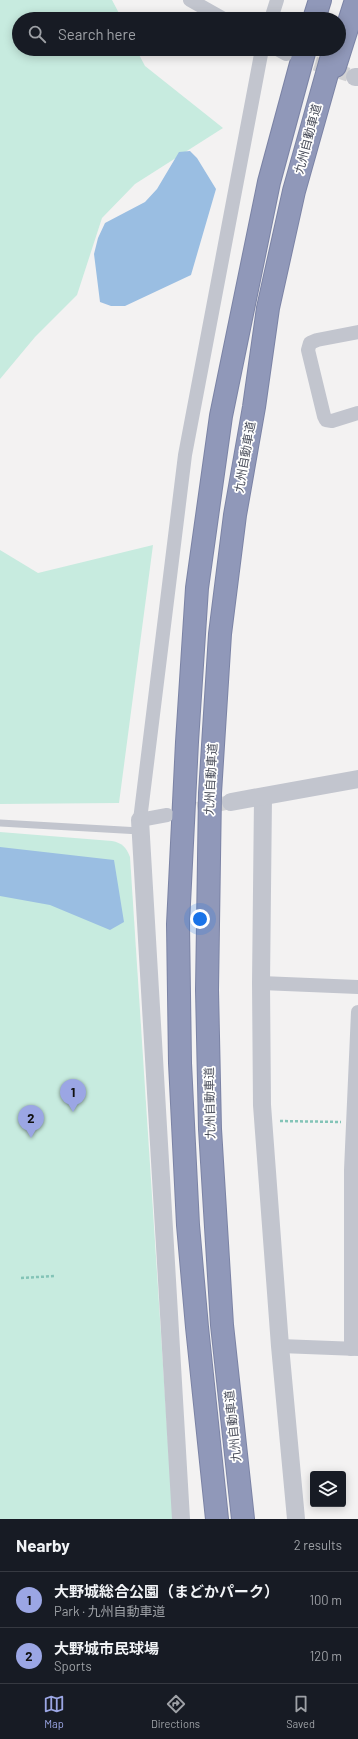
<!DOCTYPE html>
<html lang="en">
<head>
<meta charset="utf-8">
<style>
  :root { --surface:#171b24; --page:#242831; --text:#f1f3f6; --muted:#9ea1a6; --line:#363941; --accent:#9ba6e4 }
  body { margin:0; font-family:Barlow,"Noto Sans JP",sans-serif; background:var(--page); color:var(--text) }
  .controls { position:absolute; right:12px; bottom:12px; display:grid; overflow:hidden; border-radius:4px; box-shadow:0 2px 10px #0003 }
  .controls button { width:36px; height:36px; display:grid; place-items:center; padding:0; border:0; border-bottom:1px solid var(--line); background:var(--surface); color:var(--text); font:20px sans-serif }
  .you { position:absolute; left:200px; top:919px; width:14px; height:14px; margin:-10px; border:3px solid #fff; border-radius:50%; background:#1a73e8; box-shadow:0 0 0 6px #1a73e833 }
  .badge { display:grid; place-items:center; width:26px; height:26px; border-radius:50%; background:var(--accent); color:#111; font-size:13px; font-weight:700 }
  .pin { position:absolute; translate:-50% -33px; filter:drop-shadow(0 1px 2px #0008) }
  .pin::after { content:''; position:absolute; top:21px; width:14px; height:12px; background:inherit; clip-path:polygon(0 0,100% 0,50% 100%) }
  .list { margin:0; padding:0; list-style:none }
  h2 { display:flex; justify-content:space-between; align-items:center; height:52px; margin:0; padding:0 16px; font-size:17px }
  h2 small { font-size:13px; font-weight:400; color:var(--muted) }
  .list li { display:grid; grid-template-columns:26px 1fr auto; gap:12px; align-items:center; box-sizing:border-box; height:56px; padding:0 16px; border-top:1px solid var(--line) }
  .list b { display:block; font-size:15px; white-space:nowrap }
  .list p { margin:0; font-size:13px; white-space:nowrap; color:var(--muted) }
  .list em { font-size:13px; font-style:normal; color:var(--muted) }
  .icon { flex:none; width:22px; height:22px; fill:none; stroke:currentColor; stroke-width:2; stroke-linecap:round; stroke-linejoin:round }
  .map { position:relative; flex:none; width:358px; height:1519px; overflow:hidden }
  .search { position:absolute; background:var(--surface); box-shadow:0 2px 10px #0003; left:12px; right:12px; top:12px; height:44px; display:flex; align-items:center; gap:10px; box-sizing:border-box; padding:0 14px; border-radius:22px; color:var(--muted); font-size:15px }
  .sheet { height:164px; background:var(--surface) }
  nav { display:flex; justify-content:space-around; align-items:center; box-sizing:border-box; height:56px; border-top:1px solid var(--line); background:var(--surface); font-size:11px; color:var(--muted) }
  nav a { display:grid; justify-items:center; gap:2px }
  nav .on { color:var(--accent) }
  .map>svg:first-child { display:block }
</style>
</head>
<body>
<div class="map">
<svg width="358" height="1519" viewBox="0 0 358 1519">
  <rect width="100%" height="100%" fill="#f3f2f2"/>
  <!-- green -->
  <g fill="#c7ebdf">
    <path d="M0,0H112L122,19H19V49H136L145,66L223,128L135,184L102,218L77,295L35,337L0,379Z"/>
    <path d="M153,545L119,803L0,804V550L38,573Z"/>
    <path d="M0,832L112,841C122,843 126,847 130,857L173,1519H0Z"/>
  </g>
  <!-- water -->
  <g fill="#9abee2">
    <path d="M190,151L197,158L216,189L191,275L125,306H111L100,302L94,254L98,238L105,223L145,202L157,189L179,152Z"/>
    <path d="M0,847L114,860L124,922L110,930L50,905L0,896Z"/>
  </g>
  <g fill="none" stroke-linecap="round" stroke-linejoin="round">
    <!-- minor-tunnel -->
    <g stroke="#d2d2d4" stroke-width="14" stroke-dasharray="14 7" stroke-linecap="butt">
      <path d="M295,57L355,77"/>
      <path d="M177,813L231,802"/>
    </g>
    <defs>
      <g id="motorway">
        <path d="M314,19L320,0"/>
        <path d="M335,66L356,0"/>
        <path d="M217,1519L197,1327L188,1225L180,1063L178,924L187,742L197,588L221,416L269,182L305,49"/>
        <path d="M243,1519L222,1325L210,1129L207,990L210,793L220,634L235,515L254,407L268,308L294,191L334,49"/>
      </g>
    </defs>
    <!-- motorway casing -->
    <use href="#motorway" stroke="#7b83a5" stroke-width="24"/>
    <!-- path -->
    <g stroke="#83c4b7" stroke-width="2.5" stroke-dasharray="3 2" stroke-linecap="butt">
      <path d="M280,1121L341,1122"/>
      <path d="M21,1278L55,1276"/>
    </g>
    <!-- service -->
    <path stroke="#c2c5ce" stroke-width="7" d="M0,823L140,831"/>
    <!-- minor -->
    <g stroke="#c2c5ce" stroke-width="14">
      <path d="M190,0L224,19"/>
      <path d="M271,19L277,0"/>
      <path d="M277,49L286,54"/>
      <path d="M358,332L317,340L310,343L308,350L324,416L326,420L332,421L358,413"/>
      <path d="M167,815L140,820L185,455L262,49"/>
      <path d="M261,983L358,987"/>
      <path d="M280,1346L358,1349"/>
      <path d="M351,1349V1170L358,1012"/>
    </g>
    <!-- tertiary -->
    <g stroke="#c2c5ce" stroke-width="18">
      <path d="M355,77H358"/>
      <path d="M263,797L261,983L262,1105L280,1346L296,1519"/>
      <path d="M231,802L358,779"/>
      <path d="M140,820L181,1519"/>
    </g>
    <!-- motorway -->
    <use href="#motorway" stroke="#9098b9" stroke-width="22"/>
  </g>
  <g text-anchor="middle" stroke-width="3.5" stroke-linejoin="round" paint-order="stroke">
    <!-- street labels -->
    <g font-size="12" fill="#4c505d" stroke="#fff">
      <text transform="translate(308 139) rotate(-75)" y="4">九州自動車道</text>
      <text transform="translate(245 457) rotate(-80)" y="4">九州自動車道</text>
      <text transform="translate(211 779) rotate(-87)" y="4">九州自動車道</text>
      <text transform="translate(210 1103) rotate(-91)" y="4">九州自動車道</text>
      <text transform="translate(233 1426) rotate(-96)" y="4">九州自動車道</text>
    </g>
  </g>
</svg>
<div class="controls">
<button><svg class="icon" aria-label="layers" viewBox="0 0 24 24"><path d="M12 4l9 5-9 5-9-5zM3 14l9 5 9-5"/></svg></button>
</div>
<div class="you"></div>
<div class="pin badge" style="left:73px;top:1112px">1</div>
<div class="pin badge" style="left:31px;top:1138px">2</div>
<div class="search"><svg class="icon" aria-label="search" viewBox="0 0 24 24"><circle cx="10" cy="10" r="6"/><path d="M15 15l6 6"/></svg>Search here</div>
</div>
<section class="sheet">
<h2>Nearby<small>2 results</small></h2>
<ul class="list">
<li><span class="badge">1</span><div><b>大野城総合公園（まどかパーク）</b><p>Park · 九州自動車道</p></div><em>100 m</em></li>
<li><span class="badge">2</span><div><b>大野城市民球場</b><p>Sports</p></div><em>120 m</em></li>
</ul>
</section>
<nav>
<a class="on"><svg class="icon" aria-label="map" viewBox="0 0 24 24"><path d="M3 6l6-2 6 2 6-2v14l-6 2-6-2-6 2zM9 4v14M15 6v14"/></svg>Map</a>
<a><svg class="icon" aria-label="directions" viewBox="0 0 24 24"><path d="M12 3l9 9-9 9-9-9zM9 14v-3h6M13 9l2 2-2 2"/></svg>Directions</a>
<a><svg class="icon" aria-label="saved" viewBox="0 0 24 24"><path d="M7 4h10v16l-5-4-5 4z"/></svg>Saved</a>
</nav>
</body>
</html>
